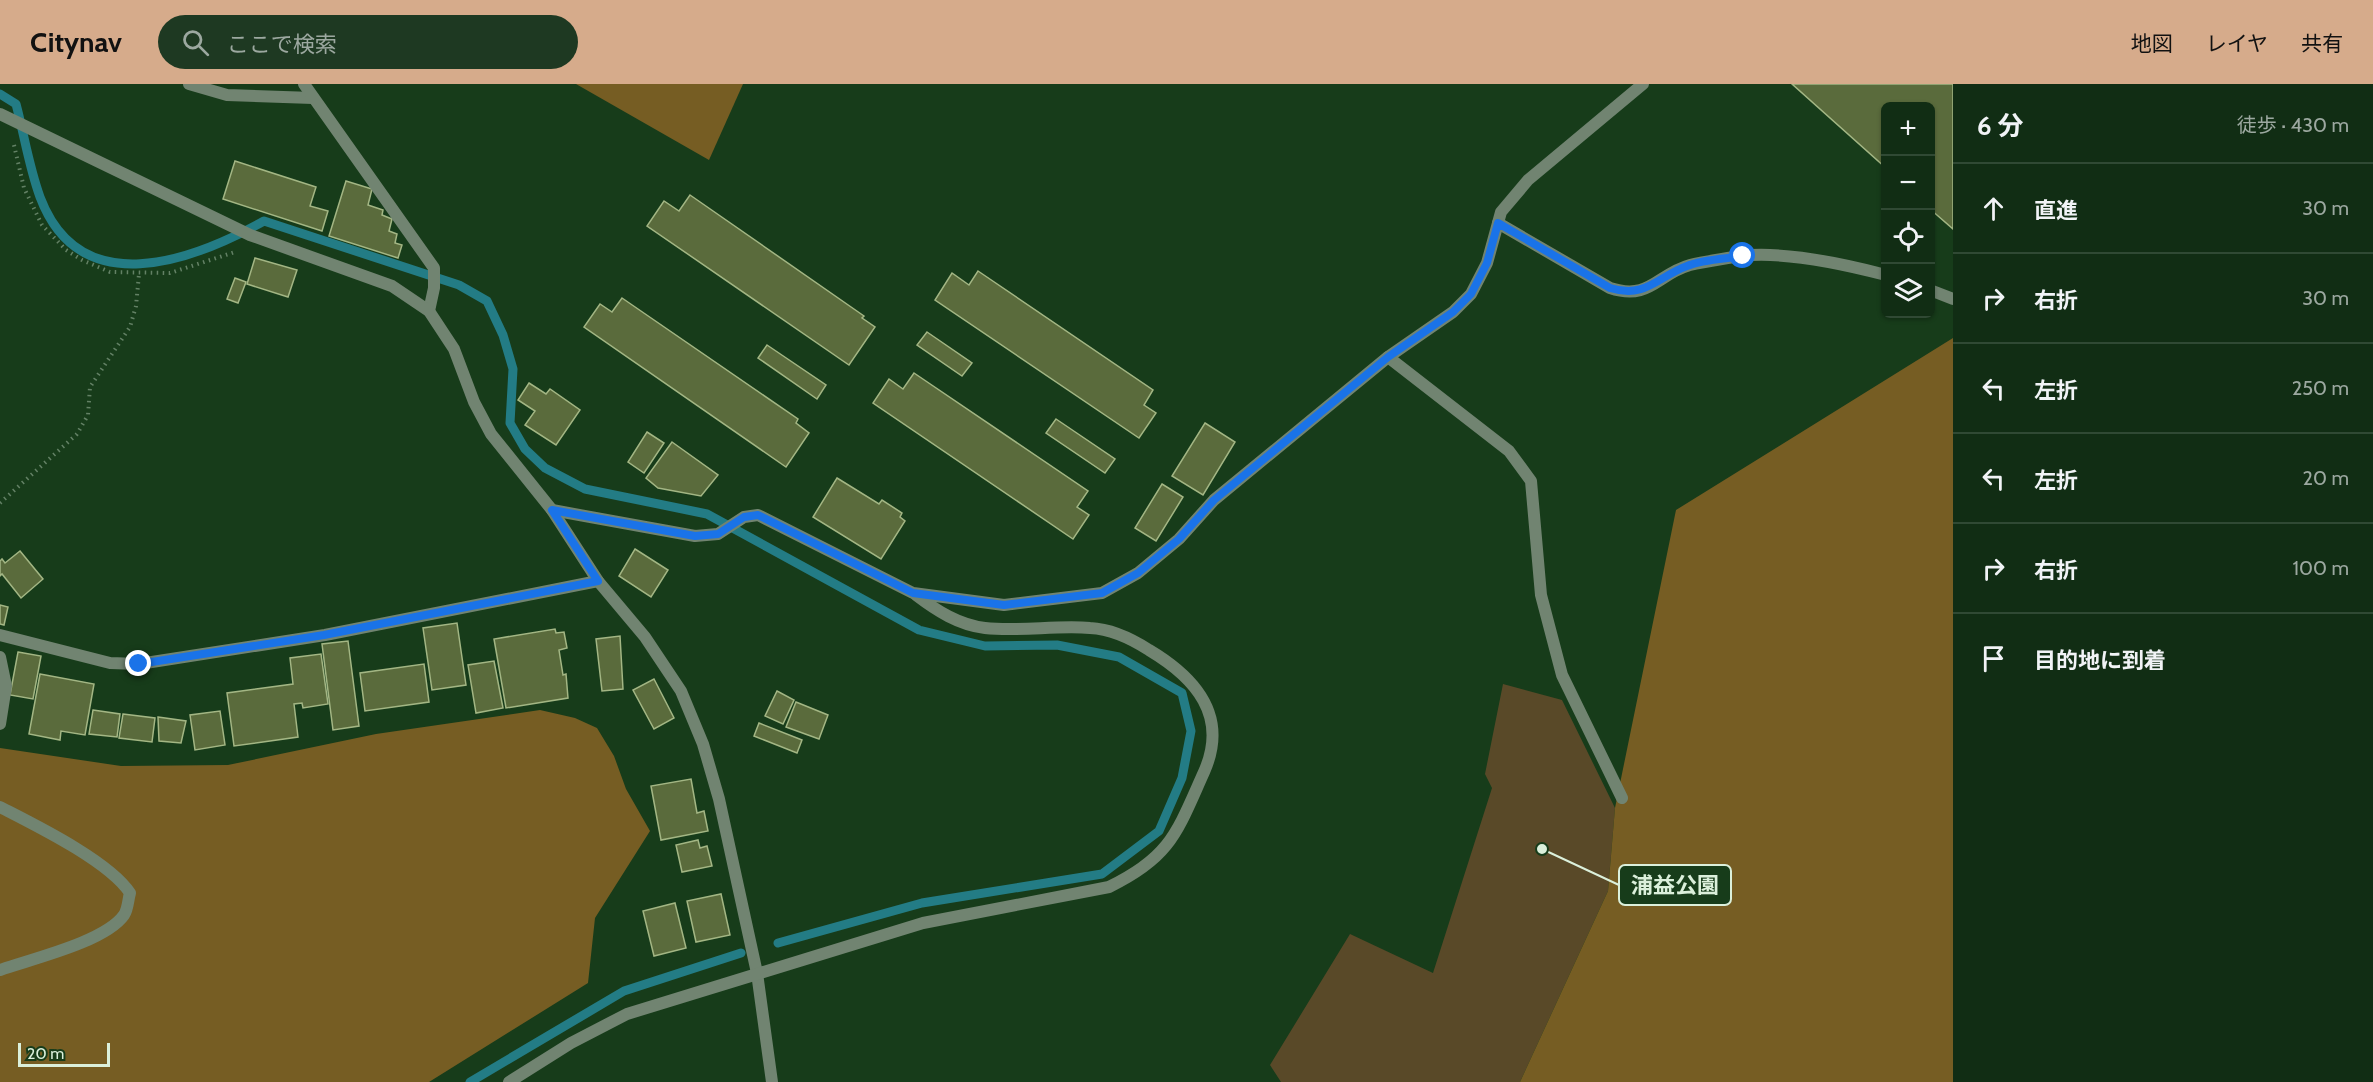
<!DOCTYPE html>
<html lang="ja">
<head>
<meta charset="utf-8">
<style>
  :root { --surface:#112d14; --page:#1e3922; --text:#f1f3f6; --muted:#9ca8a0; --line:#304934; --accent:#d6ab8b }
  body { margin:0; font-family:Cabin,"Noto Sans JP",sans-serif; background:var(--page); color:var(--text) }
  .controls { position:absolute; right:18px; top:18px; display:grid; overflow:hidden; border-radius:9px; box-shadow:0 2px 4px #0004 }
  .controls button { width:54px; height:54px; display:grid; place-items:center; padding:0; border:0; border-bottom:2px solid var(--line); background:var(--surface); color:var(--text); font:30px sans-serif }
  .scale { position:absolute; left:18px; bottom:15px; width:92px; box-sizing:border-box; padding-left:6px; border:3px solid #dbf0db; border-top:0; font-size:16px; line-height:21px; white-space:nowrap; color:#dbf0db; -webkit-text-stroke:4px #173c1a; paint-order:stroke }
  .stop { position:absolute; width:18px; height:18px; margin:-14px; border:4px solid #1a73e8; border-radius:50%; background:#fff }
  .stop.end { background:#1a73e8; border-color:#fff; box-shadow:0 2px 6px #0008 }
  .list { margin:0; padding:0; list-style:none }
  h2 { display:flex; justify-content:space-between; align-items:center; height:78px; margin:0; padding:0 24px; font-size:26px }
  h2 small { font-size:20px; font-weight:400; color:var(--muted) }
  .list li { display:grid; grid-template-columns:39px 1fr auto; gap:18px; align-items:center; box-sizing:border-box; height:90px; padding:0 24px; border-top:2px solid var(--line) }
  .list b { display:block; font-size:22px; white-space:nowrap }
  .list em { font-size:20px; font-style:normal; color:var(--muted) }
  .icon { flex:none; width:33px; height:33px; fill:none; stroke:currentColor; stroke-width:2; stroke-linecap:round; stroke-linejoin:round }
  .map { position:relative; flex:none; width:1953px; height:998px; overflow:hidden }
  header { display:flex; align-items:center; gap:36px; box-sizing:border-box; height:84px; padding:0 30px; background:var(--accent); color:#111 }
  header strong { font-size:28px }
  nav { display:flex; gap:33px; margin-inline-start:auto; font-size:21px }
  .search { width:420px; height:54px; background:var(--page); display:flex; align-items:center; gap:15px; box-sizing:border-box; padding:0 21px; border-radius:33px; color:var(--muted); font-size:22px }
  main { display:flex }
  aside { flex:1; background:var(--surface) }
  .map>svg:first-child { display:block }
</style>
</head>
<body>
<header>
<strong>Citynav</strong>
<div class="search"><svg class="icon" aria-label="search" viewBox="0 0 24 24"><circle cx="10" cy="10" r="6"/><path d="M15 15l6 6"/></svg>ここで検索</div>
<nav><a>地図</a><a>レイヤ</a><a>共有</a></nav>
</header>
<main>
<div class="map">
<svg width="1953" height="998" viewBox="0 0 1953 998">
  <rect width="100%" height="100%" fill="#173c1a"/>
  <!-- green -->
  <path fill="#594928" d="M1503,600L1562,616L1615,724L1608,807L1520,998H1281L1270,981L1350,850L1433,889L1492,704L1485,690Z"/>
  <!-- forest -->
  <g fill="#765d23">
    <path d="M576,0H743L709,76Z"/>
    <path d="M1953,254V998H1520L1608,807L1615,724L1676,426Z"/>
    <path d="M540,626L575,634L597,644L614,672L626,705L650,747L595,834L588,899L429,998H0V664L121,682L228,681L376,650Z"/>
  </g>
  <g fill="none" stroke-linecap="round" stroke-linejoin="round">
    <!-- stream -->
    <g stroke="#237c85" stroke-width="9">
      <path d="M0,10L16,20C24,50 29,83 40,113C80,219 192,177 264,137L459,201L487,217L503,251L513,285L510,339L525,365L545,384L585,405L707,430L919,546L985,562L1057,561L1119,573L1182,609L1191,647L1182,694L1159,747L1102,790L922,819L778,859"/>
      <path d="M470,998L624,907L741,869"/>
    </g>
  </g>
  <!-- building -->
  <g fill="#5a6b3c" stroke="#a3b684" stroke-width="1.5">
    <path d="M1792,0H1953V145L1930,125V22H1886V84Z"/>
    <path d="M235,77L316,103L310,122L328,127L322,147L223,115Z"/>
    <path d="M346,97L372,105L368,121L383,126L382,131L392,135L389,147L397,150L395,159L402,161L398,174L329,152Z"/>
    <path d="M690,111L864,232L862,234L875,243L849,281L647,142L664,117L679,127Z"/>
    <path d="M255,174L297,186L288,213L247,200Z"/>
    <path d="M978,187L1153,306L1144,321L1156,329L1139,354L935,216L952,189L969,201Z"/>
    <path d="M235,194L246,198L238,219L227,215Z"/>
    <path d="M622,214L798,335L796,339L809,349L786,383L584,243L600,220L612,228Z"/>
    <path d="M927,248L972,279L962,292L917,261Z"/>
    <path d="M767,261L826,301L817,315L758,274Z"/>
    <path d="M914,289L1088,407L1077,423L1089,431L1073,455L873,319L889,295L903,305Z"/>
    <path d="M529,299L546,310L550,305L580,326L556,361L525,341L535,327L518,316Z"/>
    <path d="M1056,335L1115,375L1105,389L1046,349Z"/>
    <path d="M1205,339L1235,358L1203,411L1172,392Z"/>
    <path d="M647,348L664,359L644,389L628,378Z"/>
    <path d="M672,358L718,391L701,412L658,404L646,394Z"/>
    <path d="M837,394L879,420L882,416L902,429L900,433L905,437L881,475L813,433Z"/>
    <path d="M1162,400L1183,413L1156,457L1135,444Z"/>
    <path d="M635,465L668,486L651,513L619,492Z"/>
    <path d="M20,467L43,495L21,514L2,490L0,492V477L2,475L5,479Z"/>
    <path d="M0,521L8,523L4,541L0,540Z"/>
    <path d="M457,539L466,601L432,606L423,544Z"/>
    <path d="M555,545L556,549L564,548L567,564L559,566L563,591L566,590L568,614L506,624L494,555Z"/>
    <path d="M620,552L623,605L602,607L596,555Z"/>
    <path d="M348,557L359,642L333,646L322,560Z"/>
    <path d="M18,568L41,572L33,615L10,611Z"/>
    <path d="M321,570L328,620L303,624L302,619L294,620L298,653L234,662L227,609L293,600L290,574Z"/>
    <path d="M494,577L503,624L476,629L468,581Z"/>
    <path d="M424,580L429,618L365,627L360,589Z"/>
    <path d="M40,590L94,600L85,651L61,647L60,656L29,650Z"/>
    <path d="M654,595L674,634L654,645L633,606Z"/>
    <path d="M777,607L794,616L783,640L765,632Z"/>
    <path d="M796,618L828,631L819,655L786,643Z"/>
    <path d="M93,626L120,630L117,653L89,650Z"/>
    <path d="M220,627L225,661L195,666L190,631Z"/>
    <path d="M123,630L155,634L152,658L119,654Z"/>
    <path d="M158,633L186,637L181,659L159,657Z"/>
    <path d="M759,639L802,656L797,669L754,652Z"/>
    <path d="M691,695L697,729L704,727L708,747L661,756L651,702Z"/>
    <path d="M698,756L700,764L707,762L712,782L682,788L676,761Z"/>
    <path d="M721,810L730,851L696,858L687,817Z"/>
    <path d="M675,819L686,864L654,872L643,827Z"/>
  </g>
  <g fill="none" stroke-linecap="round" stroke-linejoin="round">
    <!-- path -->
    <g stroke="#638165" stroke-width="4" stroke-dasharray="1.5 4.5" stroke-linecap="butt">
      <path d="M14,61L24,104L42,141L66,166L82,176L110,188L170,189L235,168"/>
      <path d="M0,419L77,350L88,331L90,303L130,243L136,222L139,190"/>
    </g>
    <!-- service -->
    <g stroke="#718471" stroke-width="12">
      <path d="M0,573L6,602L0,640"/>
      <path d="M0,723C35,741 109,777 130,809C128,816 128,825 124,831C105,858 31,875 0,886"/>
    </g>
    <!-- minor -->
    <g stroke="#718471" stroke-width="12">
      <path d="M189,0L227,11L313,14"/>
      <path d="M304,0L434,184V204L429,227"/>
      <path d="M0,30L250,151L392,202L429,227L454,265L474,318L491,350L552,426L598,497L645,553L681,607L703,660L719,715L757,889L772,998"/>
      <path d="M1498,139L1610,204C1650,217 1657,190 1690,181C1706,177 1724,175 1740,172C1783,167 1844,180 1886,191"/>
      <path d="M1930,206L1953,215"/>
      <path d="M1388,273L1509,367L1531,397L1541,511L1562,591L1622,714"/>
      <path d="M552,426L695,452L718,450L744,433L758,431L913,509L1004,521L1102,509L1138,489L1179,455L1214,416L1388,273L1453,228L1471,210L1487,179L1501,128L1528,96L1643,0"/>
      <path d="M0,551L110,579L139,580L325,551L598,497"/>
      <path d="M509,998L571,959L627,930L923,839L1109,803C1171,773 1177,748 1204,688C1229,632 1196,594 1149,566C1132,555 1111,545 1090,544C1056,541 1020,548 985,544C959,541 937,527 916,511"/>
    </g>
  </g>
  <g fill="none" stroke-linecap="round" stroke-linejoin="round">
    <!-- route -->
    <path stroke="#1a73e8" stroke-width="8" d="M139,580L324,551L598,497L552,426L695,452L718,450L744,433L758,431L913,509L1004,521L1102,509L1138,489L1179,455L1214,416L1388,273L1453,228L1471,210L1487,179L1498,139L1610,204C1646,215 1657,193 1687,182C1704,175 1725,175 1743,172"/>
  </g>
  <!-- callouts -->
  <path fill="none" stroke="#dbf0db" stroke-width="2" d="M1542 765L1619 801"/>
  <circle fill="#dbf0db" stroke="#173c1a" stroke-width="2" cx="1542" cy="765" r="6"/>
  <rect fill="#173c1a" stroke="#dbf0db" stroke-width="2" x="1619" y="781" width="112" height="40" rx="6"/>
  <g font-size="22" text-anchor="middle" font-weight="bold" fill="#dbf0db">
    <text x="1675" y="809">浦益公園</text>
  </g>
</svg>
<div class="controls">
<button>+</button>
<button>−</button>
<button><svg class="icon" aria-label="locate" viewBox="0 0 24 24"><circle cx="12" cy="12" r="6"/><path d="M12 2v4M12 18v4M2 12h4M18 12h4"/></svg></button>
<button><svg class="icon" aria-label="layers" viewBox="0 0 24 24"><path d="M12 4l9 5-9 5-9-5zM3 14l9 5 9-5"/></svg></button>
</div>
<div class="scale">20 m</div>
<div class="stop" style="left:1743px;top:172px"></div>
<div class="stop end" style="left:139px;top:580px"></div>
</div>
<aside>
<h2>6 分<small>徒歩 · 430 m</small></h2>
<ul class="list">
<li><svg class="icon" aria-label="ahead" viewBox="0 0 24 24"><path d="M12 20V5M6 11l6-6 6 6"/></svg><div><b>直進</b></div><em>30 m</em></li>
<li><svg class="icon" aria-label="right" viewBox="0 0 24 24"><path d="M7 20v-9h11M14 6l5 5-5 5"/></svg><div><b>右折</b></div><em>30 m</em></li>
<li><svg class="icon" aria-label="left" viewBox="0 0 24 24"><path d="M17 20v-9H6M10 6l-5 5 5 5"/></svg><div><b>左折</b></div><em>250 m</em></li>
<li><svg class="icon" aria-label="left" viewBox="0 0 24 24"><path d="M17 20v-9H6M10 6l-5 5 5 5"/></svg><div><b>左折</b></div><em>20 m</em></li>
<li><svg class="icon" aria-label="right" viewBox="0 0 24 24"><path d="M7 20v-9h11M14 6l5 5-5 5"/></svg><div><b>右折</b></div><em>100 m</em></li>
<li><svg class="icon" aria-label="arrive" viewBox="0 0 24 24"><path d="M6 21V4h12l-3 4 3 4H6"/></svg><div><b>目的地に到着</b></div></li>
</ul>
</aside>
</main>
</body>
</html>
